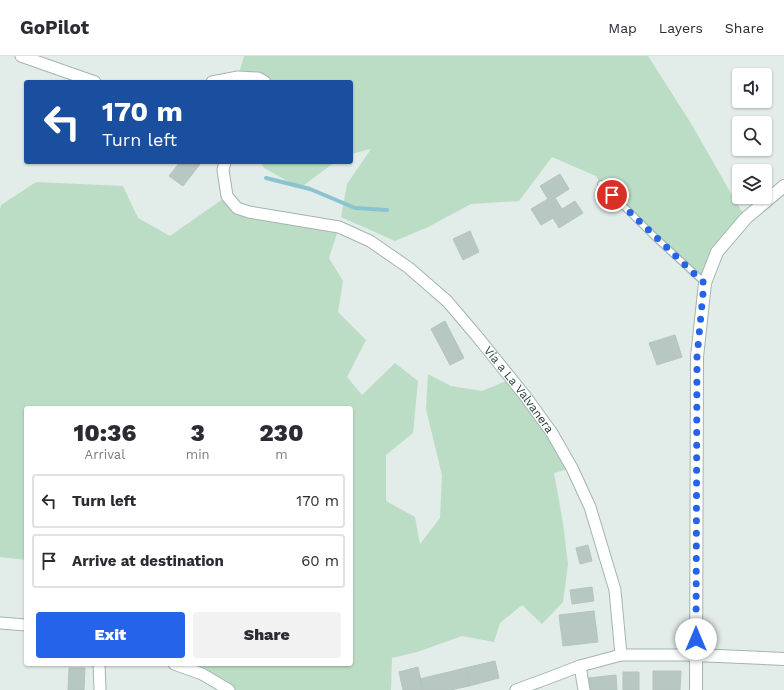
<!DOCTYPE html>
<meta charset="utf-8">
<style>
:root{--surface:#fff;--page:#f2f2f3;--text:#2b2b33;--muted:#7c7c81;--line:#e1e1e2;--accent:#2563eb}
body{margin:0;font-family:"Work Sans",sans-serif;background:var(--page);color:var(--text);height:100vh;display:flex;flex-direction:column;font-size:15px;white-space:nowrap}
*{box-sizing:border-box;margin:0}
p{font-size:13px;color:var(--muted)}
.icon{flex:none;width:22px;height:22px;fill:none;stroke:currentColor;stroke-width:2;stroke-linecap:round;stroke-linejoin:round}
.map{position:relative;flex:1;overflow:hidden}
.sheet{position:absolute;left:24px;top:350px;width:329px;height:260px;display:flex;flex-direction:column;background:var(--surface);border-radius:4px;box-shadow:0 1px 3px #0004}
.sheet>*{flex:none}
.top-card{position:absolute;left:24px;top:24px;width:329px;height:84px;border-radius:4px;box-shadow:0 1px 3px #0004;background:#1a4fa0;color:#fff;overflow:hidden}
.fabs{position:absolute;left:732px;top:12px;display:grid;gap:8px}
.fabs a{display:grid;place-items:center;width:40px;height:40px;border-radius:4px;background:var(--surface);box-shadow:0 1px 3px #0004;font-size:20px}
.pin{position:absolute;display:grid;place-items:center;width:34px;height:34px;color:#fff;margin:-17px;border:2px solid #fff;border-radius:50%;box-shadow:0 1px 4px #0007}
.me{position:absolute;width:44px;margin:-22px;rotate:0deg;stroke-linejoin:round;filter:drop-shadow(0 0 3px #0008)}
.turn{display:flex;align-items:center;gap:14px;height:84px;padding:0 12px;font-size:18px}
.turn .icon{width:52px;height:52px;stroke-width:2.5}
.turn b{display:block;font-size:28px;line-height:34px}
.eta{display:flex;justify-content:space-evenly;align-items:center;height:68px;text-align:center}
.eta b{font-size:24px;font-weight:800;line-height:28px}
.button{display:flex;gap:8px;margin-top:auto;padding:8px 12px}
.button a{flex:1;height:46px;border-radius:4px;background:var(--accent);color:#fff;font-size:16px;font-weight:800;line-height:46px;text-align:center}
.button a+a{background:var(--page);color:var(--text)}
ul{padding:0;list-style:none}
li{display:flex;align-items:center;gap:12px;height:54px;margin:0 8px 6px;padding:0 4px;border:2px solid var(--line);border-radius:4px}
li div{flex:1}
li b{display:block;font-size:15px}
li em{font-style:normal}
header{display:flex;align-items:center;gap:24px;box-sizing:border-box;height:56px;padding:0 20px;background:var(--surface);border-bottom:1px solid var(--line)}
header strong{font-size:19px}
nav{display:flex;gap:22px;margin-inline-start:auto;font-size:14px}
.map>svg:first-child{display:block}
</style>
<header>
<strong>GoPilot</strong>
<nav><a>Map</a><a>Layers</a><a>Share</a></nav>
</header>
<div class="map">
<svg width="784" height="634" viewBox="0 0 784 634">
<rect width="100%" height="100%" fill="#e2ece8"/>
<path fill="#bbddc5" d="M244,0H648L692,69L725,127L746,162L705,227L601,128L596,120L552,101L519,145L471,148L428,171L395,185L341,161L347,128L371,93L351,98V26H265L238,21Z
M260,106H335L300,132L264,112Z
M36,126L123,130L138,162L170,180L227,140L237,152L339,171L329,202L343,225L338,256L366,284L347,321L362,339L395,307L418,325L413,377L386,399V445L415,461L420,488L440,462L442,419L426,353L428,318L451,330L482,335L511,323L572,412L554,417L563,467L568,508L563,546L542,568L522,549L500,567L494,586L462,580L417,596L392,602L391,634H229L174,608H351V352H26V504L0,501V154L1,149Z"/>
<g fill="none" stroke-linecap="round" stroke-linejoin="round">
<path stroke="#8bc4d0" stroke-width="4" d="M266,122L310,133L355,152L387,154"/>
</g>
<path fill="#b7c7c1" stroke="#b4c5bf" d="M180,106H197L200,108L183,130L169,120Z
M560,118L569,133L555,142L562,153L575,145L583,157L559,172L553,162L541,169L531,153L548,143L540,130Z
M470,175L479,196L463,204L453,183Z
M445,265L464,302L450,309L431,273Z
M675,279L682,301L657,309L649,287Z
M588,489L592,505L580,508L576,492Z
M592,531L594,545L572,548L570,534Z
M594,555L598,586L563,590L559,559Z
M495,605L499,622L469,630L465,612Z
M418,611L423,634H403L399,616Z
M69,612H85L84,634H68Z
M465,612L469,630L450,634H423L420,623Z
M653,615H681L680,634H653Z
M623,616H639V634H623Z
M616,619L617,634H589L588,622Z"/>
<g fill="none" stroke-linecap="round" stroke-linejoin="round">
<g stroke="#a5b4af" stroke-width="8">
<path id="service" d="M601,128L655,181L705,227"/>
</g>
<g stroke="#a5b4af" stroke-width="13">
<g id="minor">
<path d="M21,0L95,26"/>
<path d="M212,26L238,21L258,22L265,26"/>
<path id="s1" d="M225,106L223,114L227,140L237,152L249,156L339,171L370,185L409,212L447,245L476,279L526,341L552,377L572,412L590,451L615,534L621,599"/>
<path d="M0,567L26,569"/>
<path d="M99,608L100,634"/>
<path d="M174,608L202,618L229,634"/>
<path d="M580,610L584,634"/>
<path d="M516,634L546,623L580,610L621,599H696"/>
</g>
</g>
<g stroke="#a5b4af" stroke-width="14">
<path id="tertiary" d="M696,599L784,603
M696,634L697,301L705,227L717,196L746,162L784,130"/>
</g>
<use href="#service" stroke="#fff" stroke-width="5.5"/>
<use href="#minor" stroke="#fff" stroke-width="11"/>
<use href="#tertiary" stroke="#fff" stroke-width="12"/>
</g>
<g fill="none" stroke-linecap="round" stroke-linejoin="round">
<path stroke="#2563eb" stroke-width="7" stroke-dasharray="0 12.6" d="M612,139L704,227L697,301L696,583"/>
</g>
<g text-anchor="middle" stroke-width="3" stroke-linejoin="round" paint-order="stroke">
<g font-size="12" fill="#223d36" stroke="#f2f8f5">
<text dy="4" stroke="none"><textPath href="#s1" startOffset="400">Vía a La Valvanera</textPath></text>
</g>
</g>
</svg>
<div class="fabs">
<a><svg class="icon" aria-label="sound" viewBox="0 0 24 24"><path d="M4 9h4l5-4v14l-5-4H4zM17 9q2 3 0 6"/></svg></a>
<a><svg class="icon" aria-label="search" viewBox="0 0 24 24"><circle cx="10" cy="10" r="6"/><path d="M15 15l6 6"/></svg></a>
<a><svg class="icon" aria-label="layers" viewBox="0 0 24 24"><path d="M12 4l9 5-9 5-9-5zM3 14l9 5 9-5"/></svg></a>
</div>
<div class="pin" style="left:612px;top:139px;background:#d93025"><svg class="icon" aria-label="arrive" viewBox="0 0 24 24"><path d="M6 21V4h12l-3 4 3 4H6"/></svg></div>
<svg class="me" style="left:696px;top:583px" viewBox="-20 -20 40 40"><circle r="19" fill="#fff"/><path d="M0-13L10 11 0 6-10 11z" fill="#2563eb"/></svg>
<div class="top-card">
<div class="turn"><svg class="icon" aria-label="left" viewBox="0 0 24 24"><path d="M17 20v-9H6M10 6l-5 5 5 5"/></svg><div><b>170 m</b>Turn left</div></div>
</div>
<section class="sheet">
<div class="eta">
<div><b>10:36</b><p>Arrival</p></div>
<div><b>3</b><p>min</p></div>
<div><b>230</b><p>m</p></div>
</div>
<ul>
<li><svg class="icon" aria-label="left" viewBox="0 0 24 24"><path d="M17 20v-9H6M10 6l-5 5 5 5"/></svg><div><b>Turn left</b></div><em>170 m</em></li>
<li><svg class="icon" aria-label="arrive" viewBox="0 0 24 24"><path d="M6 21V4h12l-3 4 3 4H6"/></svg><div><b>Arrive at destination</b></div><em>60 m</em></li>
</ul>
<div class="button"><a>Exit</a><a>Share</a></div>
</section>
</div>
